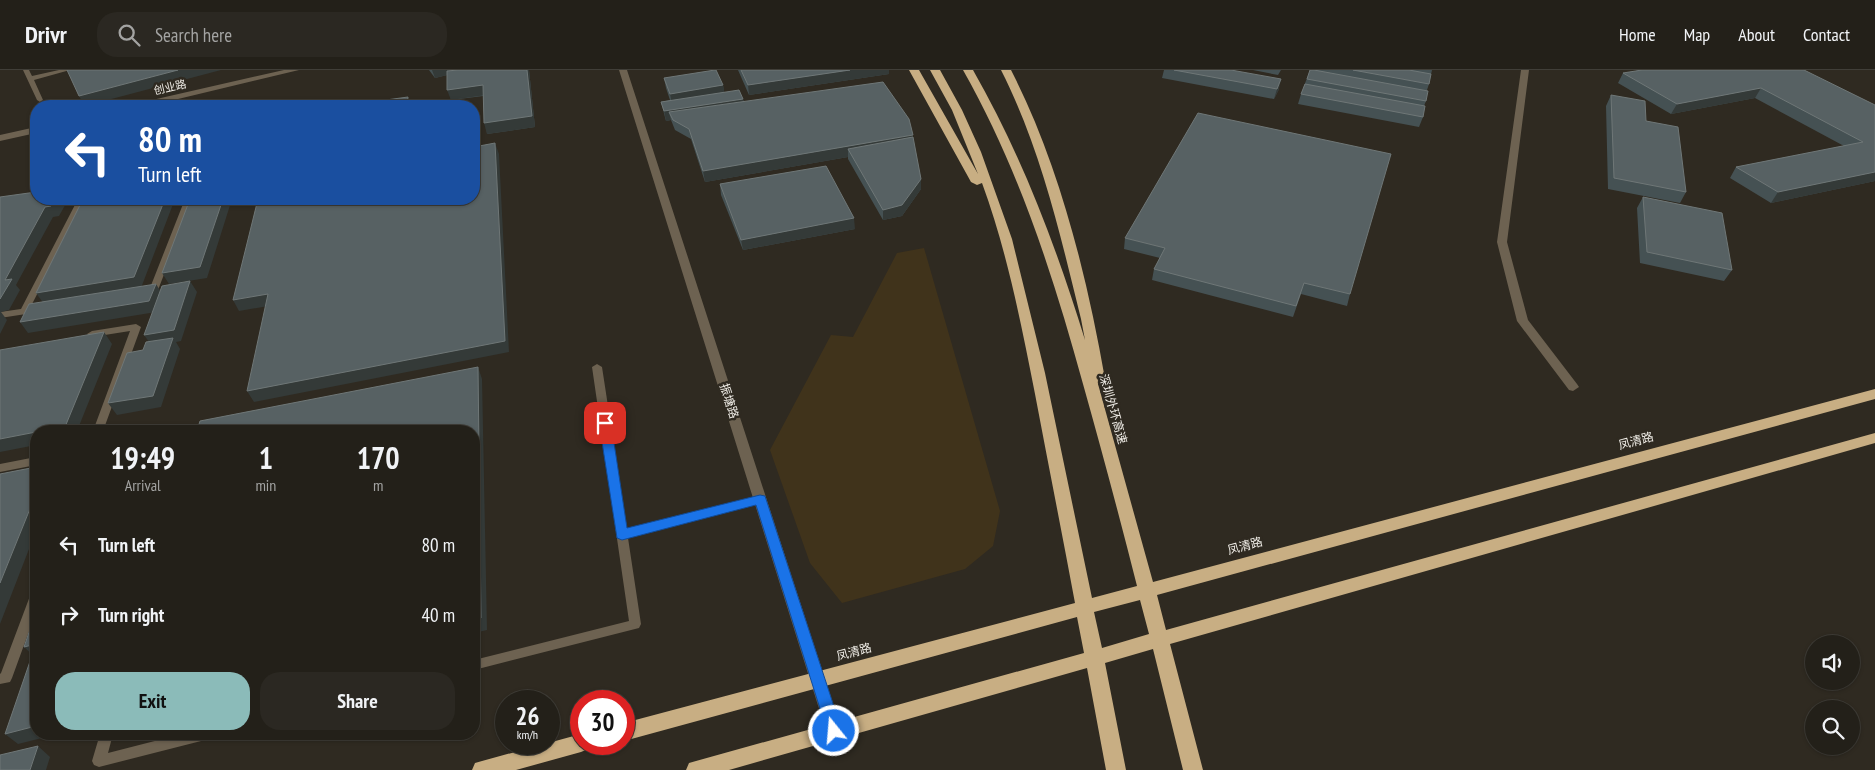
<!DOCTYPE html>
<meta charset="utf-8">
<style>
:root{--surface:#232019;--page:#2b2822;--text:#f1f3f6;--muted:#a3a3a2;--line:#403e38;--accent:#8bbbb9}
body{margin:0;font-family:"PT Sans Narrow","Noto Sans SC",sans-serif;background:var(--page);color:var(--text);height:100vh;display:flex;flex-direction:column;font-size:19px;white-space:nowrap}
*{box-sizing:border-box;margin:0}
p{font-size:16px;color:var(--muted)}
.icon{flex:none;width:28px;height:28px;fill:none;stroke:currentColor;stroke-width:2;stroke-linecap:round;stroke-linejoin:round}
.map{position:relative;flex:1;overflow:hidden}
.details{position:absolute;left:30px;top:355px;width:450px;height:315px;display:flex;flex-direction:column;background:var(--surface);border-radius:20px;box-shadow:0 1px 4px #0004,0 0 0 1px var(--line)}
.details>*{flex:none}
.top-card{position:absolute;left:30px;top:30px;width:450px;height:105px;border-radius:20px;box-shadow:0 1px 4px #0004,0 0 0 1px var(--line);background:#1a4fa0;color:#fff;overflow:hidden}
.fabs{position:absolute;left:1805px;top:565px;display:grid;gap:10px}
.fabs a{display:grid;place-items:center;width:55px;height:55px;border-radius:50%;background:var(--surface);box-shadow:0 1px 4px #0004,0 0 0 1px var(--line);font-size:25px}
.speed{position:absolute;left:495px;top:620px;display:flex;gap:10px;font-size:25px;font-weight:700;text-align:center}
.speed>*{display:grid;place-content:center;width:65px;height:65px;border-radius:50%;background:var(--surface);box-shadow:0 1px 4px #0004,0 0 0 1px var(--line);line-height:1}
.speed small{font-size:12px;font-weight:400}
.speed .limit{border:8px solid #d22;background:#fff;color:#111}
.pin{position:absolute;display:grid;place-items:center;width:42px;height:42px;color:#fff;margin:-21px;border-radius:10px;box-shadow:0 2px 8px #0006}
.me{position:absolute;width:55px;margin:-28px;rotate:343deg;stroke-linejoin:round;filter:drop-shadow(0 0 4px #0008)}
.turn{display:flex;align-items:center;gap:18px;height:105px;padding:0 25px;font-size:22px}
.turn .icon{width:65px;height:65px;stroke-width:2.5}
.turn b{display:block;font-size:35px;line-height:42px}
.eta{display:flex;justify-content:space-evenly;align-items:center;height:85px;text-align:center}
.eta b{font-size:30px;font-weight:700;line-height:35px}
.cta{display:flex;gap:10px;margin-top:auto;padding:10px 25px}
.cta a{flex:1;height:58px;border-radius:20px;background:var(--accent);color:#111;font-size:20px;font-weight:700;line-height:58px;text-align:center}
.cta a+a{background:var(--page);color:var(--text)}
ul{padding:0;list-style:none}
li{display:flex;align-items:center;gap:15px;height:70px;padding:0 25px}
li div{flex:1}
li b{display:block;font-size:19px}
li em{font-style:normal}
header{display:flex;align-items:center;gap:30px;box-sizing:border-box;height:70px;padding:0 25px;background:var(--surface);border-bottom:1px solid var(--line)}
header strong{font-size:24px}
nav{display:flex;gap:28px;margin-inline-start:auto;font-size:18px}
.search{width:350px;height:45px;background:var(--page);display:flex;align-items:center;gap:12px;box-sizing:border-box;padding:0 18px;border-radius:20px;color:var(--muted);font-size:19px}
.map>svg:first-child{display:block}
</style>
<header>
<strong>Drivr</strong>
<div class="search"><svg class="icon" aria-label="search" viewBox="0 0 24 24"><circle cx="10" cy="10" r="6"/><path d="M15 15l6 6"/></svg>Search here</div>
<nav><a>Home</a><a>Map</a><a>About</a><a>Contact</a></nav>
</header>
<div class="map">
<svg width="1875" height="700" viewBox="0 0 1875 700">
<rect width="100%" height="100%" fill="#2f2a21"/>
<path fill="#40331b" d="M924,178L1000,441L993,476L965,499L842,533L810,493L770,380L831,265L853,267L897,183Z"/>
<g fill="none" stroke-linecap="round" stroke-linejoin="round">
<path fill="#6d6251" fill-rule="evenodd" d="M23,0H29L32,6L59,0H70L34,10L43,30L40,32L37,30Z
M78,129H86L30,238L39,236L43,239L39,242L0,248V242L21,239Z
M185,129H193L158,220L154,223H144L143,221L144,219L150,218Z
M136,254L141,257L103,361H93L130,261L92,267L87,264L92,261Z
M597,294L602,297L627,460L761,425L765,426L766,429L765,432L761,433L628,468L641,554L639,558L474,600V590L629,551L592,297Z
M36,387V395L0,402V394Z
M36,521V542L12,608L10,612L0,614V604L1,603L30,526L32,523Z
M100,664H113L108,683L182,664H212L210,668L205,670L99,697L94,695L92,691Z"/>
<path fill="#6d6251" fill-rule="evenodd" d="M284,0H299L149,36H135L139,33Z
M619,0H627L842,661L840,666L834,668L828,666L826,661Z
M1521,0H1529L1507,172L1528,250L1577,314L1579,317L1573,321L1569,320L1517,251L1497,172Z
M36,57V63L0,71V65Z"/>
<path fill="#c8ae83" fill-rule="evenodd" d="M909,0H919L978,104L952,40L930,0H940L962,40L981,82L1012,169L1045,303L1092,528L1137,516C1120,449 1102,381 1083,314C1053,205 1019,99 963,0H973C1022,86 1056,176 1085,270L1081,249C1060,164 1041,79 1001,0H1011C1059,93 1087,206 1105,309L1103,312L1098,314L1153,512L1875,319V329L1157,525L1166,560L1875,363V373L1170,574L1203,700H1183L1153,579L1105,593L1126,700H1106L1087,598L729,700H686L689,693L696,691L1084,583L1077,547L624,671V653L1075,533C1062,463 1048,393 1035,324C1021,253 1007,181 982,113L977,115L971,112ZM1140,530L1149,564L1102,578L1094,542Z
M581,664V674H591L588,679L581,682L516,700H472L475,693L482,691Z"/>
</g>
<path fill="#455153" d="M429,0H529L535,57L487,64L483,26L451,30L447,5L435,8Z
M738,0H889V4L749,25Z
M1164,0H1231L1279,19L1274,29L1162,8Z
M1253,0H1281L1278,5Z
M1310,0H1432L1429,14L1427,20L1426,31L1424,36L1423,47L1419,57L1298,34L1301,24Z
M1642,0L1875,35V111L1771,133L1730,108L1736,97L1844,76L1755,28L1671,44L1618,13L1623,3Z
M664,8L723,15L724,22L743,29L744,32L913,71L921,109V119L902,146L883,150L848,89V87L705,112L691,69L675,60L671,50L666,51L661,32L670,30L666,18Z
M1611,25L1686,122L1680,133L1608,119L1606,36Z
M720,114L855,159L743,180L721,125Z
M1643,127L1732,200L1724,211L1640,193L1637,138Z
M1125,168L1350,224L1347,236L1301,224L1293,247L1152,210L1154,199L1160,188L1124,179Z"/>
<path fill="#343a38" d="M178,0H221L85,36L79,26Z
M432,0H468L435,8Z
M527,0H529L535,57L487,64L484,53Z
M850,0H889V4L749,25L748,15Z
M1281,9L1279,19L1274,29L1277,19Z
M483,15L486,25L451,30L447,20Z
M723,15L725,26L672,34L670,24Z
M1761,18L1755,28L1671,44L1677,34Z
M408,27L411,36H407Z
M743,29L745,39L669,42L671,50L666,51L664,41Z
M913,65V76L848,79V87L705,112L703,101Z
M495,73L499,84L509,282L254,332L247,321Z
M1875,102V111L1771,133L1778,122Z
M921,109V119L902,146L883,150V140Z
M55,129H67L68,130L59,146L53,147L16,215L20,220L9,240L1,242L7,250L0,264V229L5,210L45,137Z
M165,129H175L141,218L44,234L36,223Z
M223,129H232L207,208L169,214L162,203Z
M854,148L855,159L743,180L741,170Z
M190,211L197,222L181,271L176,272L180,279L161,337L117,345L108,333L152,276L144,265Z
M156,214L163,225L156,242L28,263L20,252Z
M268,224L274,235L239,241L233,230Z
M104,262L112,274L77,361H40Z
M478,297L482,309L487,560L474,563Z
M36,362V375L0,382V369Z
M36,424V461L0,554V513Z
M36,574V588L24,577Z
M36,656V664H58L18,674L5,664Z
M38,676L50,687L46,700H30Z"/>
<path fill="#576163" stroke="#6f7777" d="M67,0H178L79,26Z
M458,0H527L532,46L484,53L483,15L447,20V1Z
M715,0H716L723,15L670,24L664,8Z
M741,0H850L748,15Z
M1174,0H1231L1281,9L1277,19Z
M1310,0H1314L1428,21L1426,31L1307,9Z
M1353,0H1409L1431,4L1429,14Z
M1642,0H1804L1875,35V102L1778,122L1736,97L1863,72L1761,18L1677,34L1623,3Z
M883,12L909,49L913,65L703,101L689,59L673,50L669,42Z
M1305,14L1425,36L1423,47L1301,24Z
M739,20L743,29L664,41L661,32Z
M1611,25L1645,31L1646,51L1678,57L1686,122L1614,108Z
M408,27L407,36H342Z
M1198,43L1391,84L1350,224L1304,213L1296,236L1154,199L1165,178L1125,168Z
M913,67L921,109L902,135L883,140L848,79Z
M495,73L505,271L247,321L268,224L233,230L258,129H474V77Z
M826,96L854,148L741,170L720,114Z
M36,122V129H55L51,136L45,137L5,210L12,209L0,229V127Z
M1643,127L1722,143L1732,200L1647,182Z
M83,129H165L134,207L36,223Z
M190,129H223L200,197L162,203Z
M190,211L174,260L144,265L162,216Z
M156,214L149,231L20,252L29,234Z
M104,262L65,357L36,361V362L0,369V280Z
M173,268L153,326L108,333L127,283L143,280L146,272Z
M478,297L481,548L474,550V361H197L200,351Z
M36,397V424L0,513V404Z
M36,542V574L24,577Z
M36,574V656L5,664Z
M38,676L30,700H0V685Z"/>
<path fill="#1a73e8" stroke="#114b97" d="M605,349L611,353L627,458L760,425L765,426L842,661L840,666L834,668L829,666L827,661L756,435L622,470L617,468L599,353Z"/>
<g text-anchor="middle" stroke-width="5" stroke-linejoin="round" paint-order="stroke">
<g font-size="11" fill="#efece6" stroke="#2f2a21">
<text transform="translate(170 17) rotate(-13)" y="4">创业路</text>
</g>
<g font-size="12" fill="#efece6" stroke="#2f2a21">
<text transform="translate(729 331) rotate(72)" y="4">振塘路</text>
<text transform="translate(1113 339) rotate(74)" y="4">深圳外环高速</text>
<text transform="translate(1636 371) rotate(-15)" y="4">凤清路</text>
<text transform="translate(1245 476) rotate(-15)" y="4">凤清路</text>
<text transform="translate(854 582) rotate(-15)" y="4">凤清路</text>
</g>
</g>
</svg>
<div class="fabs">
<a><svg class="icon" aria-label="sound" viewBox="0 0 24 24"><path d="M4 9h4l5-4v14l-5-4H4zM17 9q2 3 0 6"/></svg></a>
<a><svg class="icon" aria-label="search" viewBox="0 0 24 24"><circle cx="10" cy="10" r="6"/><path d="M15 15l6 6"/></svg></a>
</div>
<div class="speed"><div>26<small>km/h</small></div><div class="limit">30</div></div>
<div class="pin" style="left:605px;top:353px;background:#d93025"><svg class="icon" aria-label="arrive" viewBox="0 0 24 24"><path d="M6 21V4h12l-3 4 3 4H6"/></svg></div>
<svg class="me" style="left:834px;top:661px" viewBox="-20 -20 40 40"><circle r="17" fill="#1a73e8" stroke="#fff" stroke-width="3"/><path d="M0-11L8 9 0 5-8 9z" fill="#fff"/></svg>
<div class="top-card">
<div class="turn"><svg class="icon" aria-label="left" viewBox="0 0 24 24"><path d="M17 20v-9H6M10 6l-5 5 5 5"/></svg><div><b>80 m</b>Turn left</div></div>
</div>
<section class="details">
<div class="eta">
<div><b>19:49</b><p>Arrival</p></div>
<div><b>1</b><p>min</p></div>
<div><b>170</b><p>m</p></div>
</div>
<ul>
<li><svg class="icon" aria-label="left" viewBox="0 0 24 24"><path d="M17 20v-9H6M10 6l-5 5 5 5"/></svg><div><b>Turn left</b></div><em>80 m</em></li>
<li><svg class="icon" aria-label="right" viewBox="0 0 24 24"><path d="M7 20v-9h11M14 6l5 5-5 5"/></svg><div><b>Turn right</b></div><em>40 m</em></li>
</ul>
<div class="cta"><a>Exit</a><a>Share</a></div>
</section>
</div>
